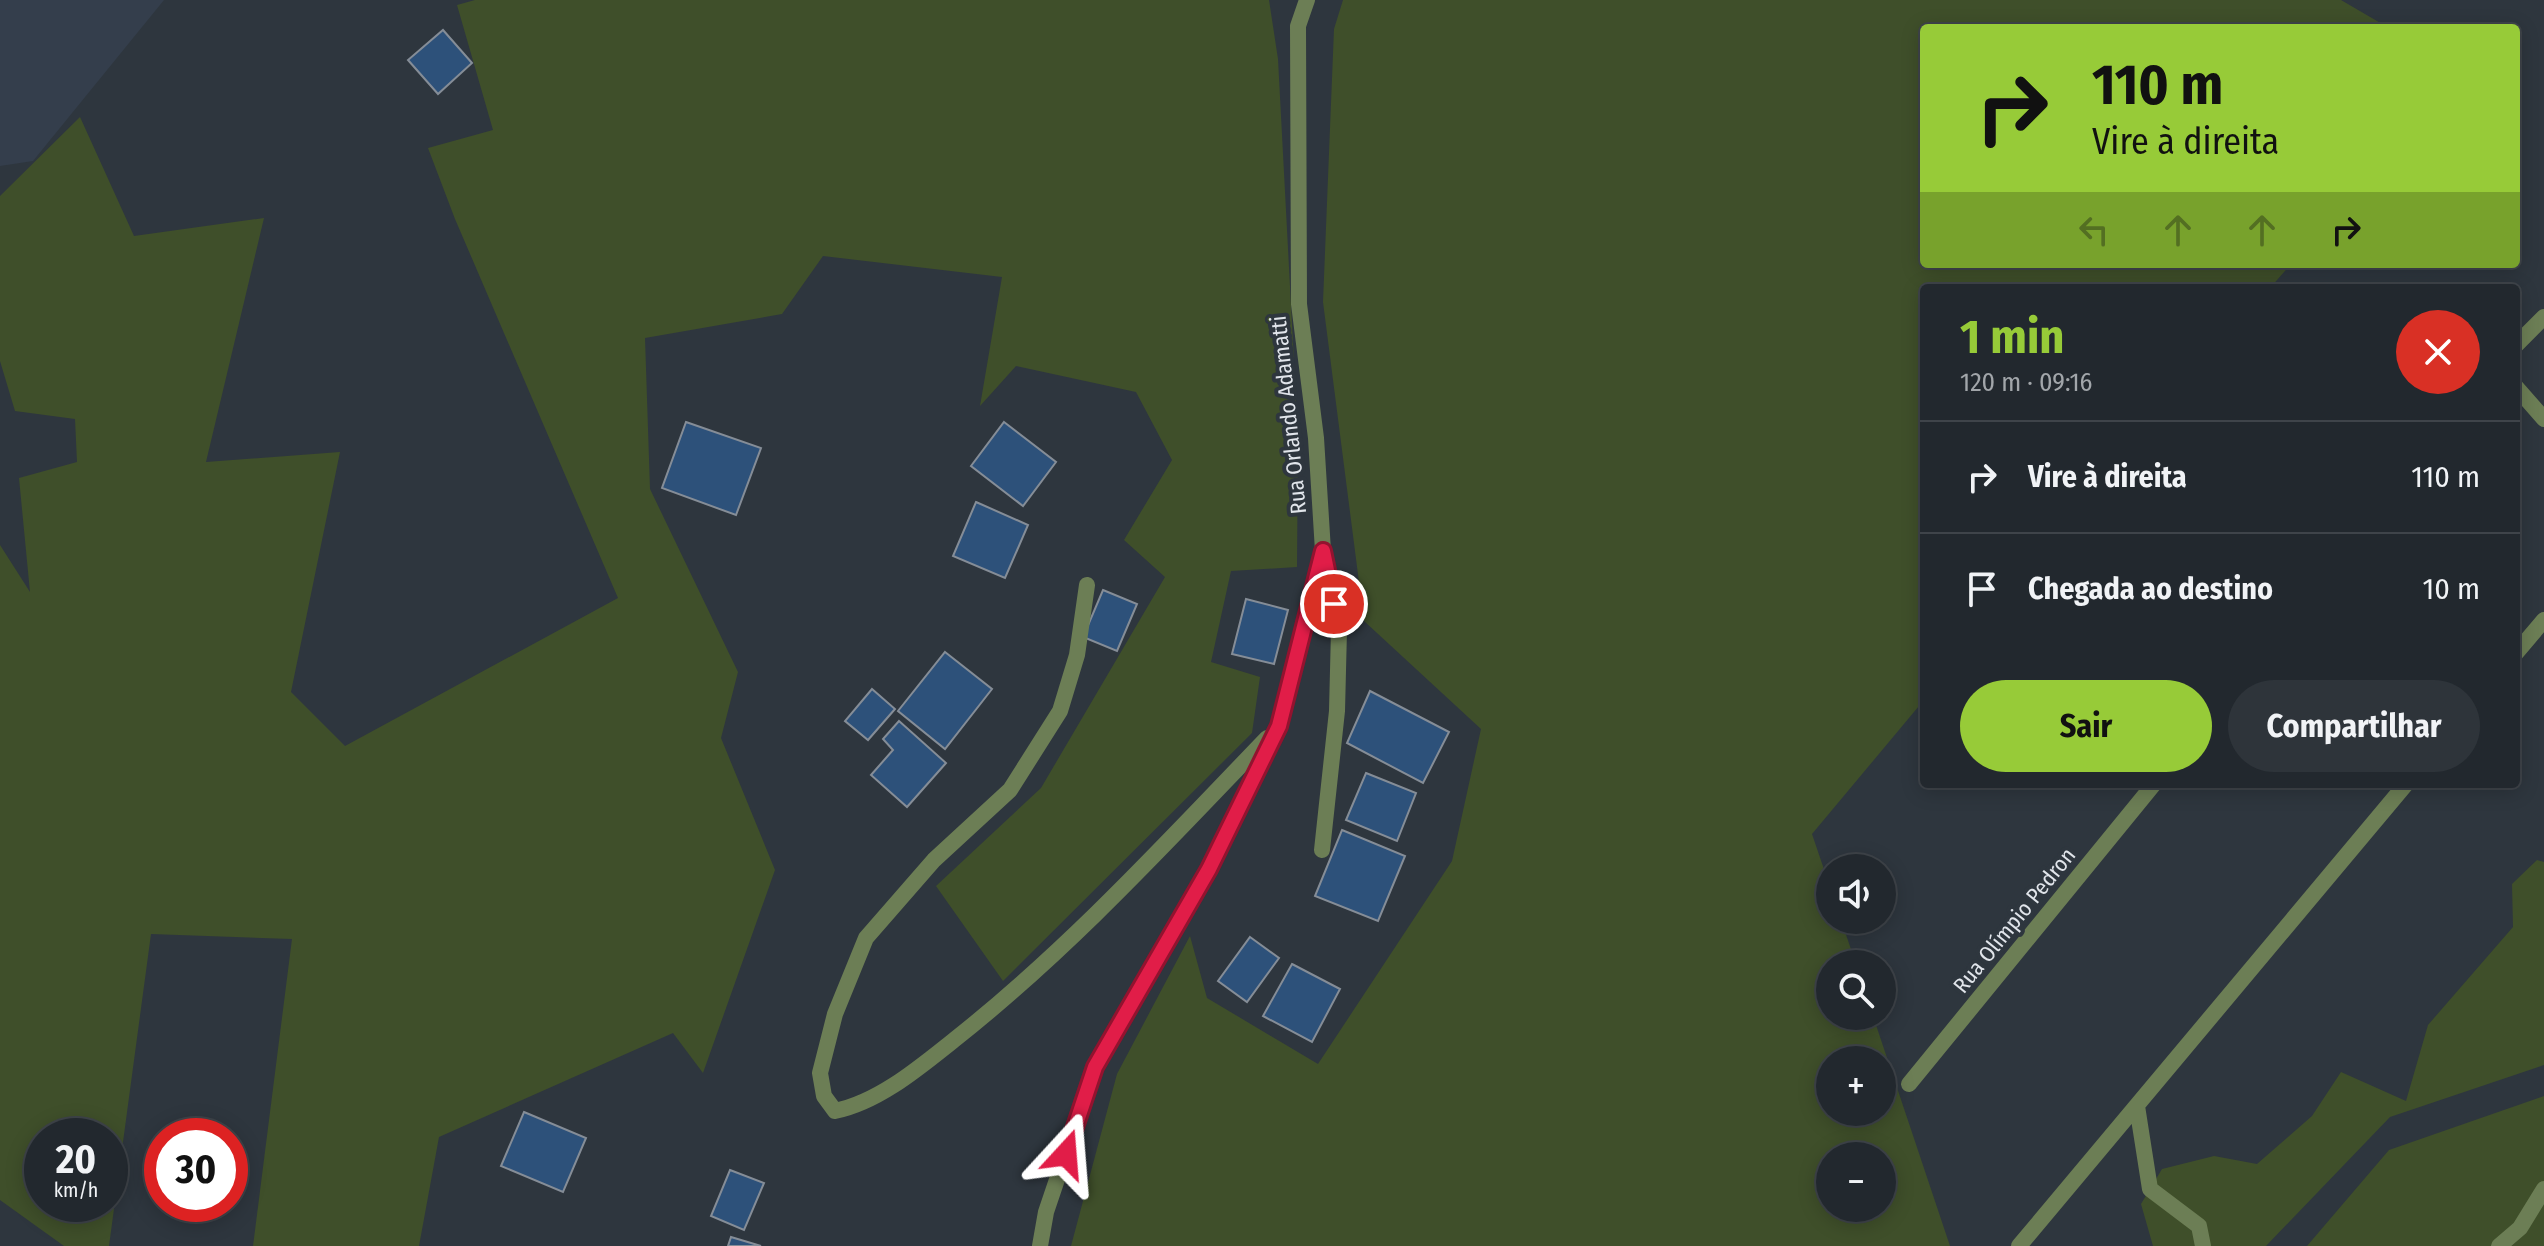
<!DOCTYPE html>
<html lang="pt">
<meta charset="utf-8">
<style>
:root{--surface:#22282e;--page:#2e343a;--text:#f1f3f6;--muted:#a2a6aa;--line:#3f444a;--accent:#97cb38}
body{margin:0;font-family:"Fira Sans Condensed",sans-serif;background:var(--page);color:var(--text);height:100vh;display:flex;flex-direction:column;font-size:30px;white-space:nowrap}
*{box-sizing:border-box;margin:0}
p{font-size:26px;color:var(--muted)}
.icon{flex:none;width:44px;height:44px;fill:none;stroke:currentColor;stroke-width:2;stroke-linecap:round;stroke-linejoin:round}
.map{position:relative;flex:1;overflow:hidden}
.side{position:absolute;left:1920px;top:284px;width:600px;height:504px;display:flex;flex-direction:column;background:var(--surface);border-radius:8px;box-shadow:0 4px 20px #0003,0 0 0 2px var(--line)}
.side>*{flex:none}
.guide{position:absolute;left:1920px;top:24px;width:600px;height:244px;border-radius:8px;box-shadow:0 4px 20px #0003,0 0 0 2px var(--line);background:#97cb38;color:#111;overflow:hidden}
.fabs{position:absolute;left:1816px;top:854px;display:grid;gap:16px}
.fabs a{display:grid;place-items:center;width:80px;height:80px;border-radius:50%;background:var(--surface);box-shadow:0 4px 20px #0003,0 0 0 2px var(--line);font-size:40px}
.speed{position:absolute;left:24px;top:1118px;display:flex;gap:16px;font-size:40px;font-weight:700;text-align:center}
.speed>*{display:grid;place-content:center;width:104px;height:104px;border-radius:50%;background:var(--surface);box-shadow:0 4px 20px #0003,0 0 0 2px var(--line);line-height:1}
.speed small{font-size:20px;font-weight:400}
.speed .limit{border:12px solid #d22;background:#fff;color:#111}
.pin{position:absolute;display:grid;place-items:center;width:68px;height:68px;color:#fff;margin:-34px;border:4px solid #fff;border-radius:50%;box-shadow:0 2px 8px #0007}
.me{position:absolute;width:88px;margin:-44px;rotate:19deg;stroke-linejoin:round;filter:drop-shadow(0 0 6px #0008)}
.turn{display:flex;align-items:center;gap:28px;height:168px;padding:0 40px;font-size:36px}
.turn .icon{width:104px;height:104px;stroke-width:2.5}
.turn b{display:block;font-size:56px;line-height:68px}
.lanes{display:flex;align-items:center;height:76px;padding:0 40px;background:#0003;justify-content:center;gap:40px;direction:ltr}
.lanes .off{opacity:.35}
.round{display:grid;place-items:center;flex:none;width:84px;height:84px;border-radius:42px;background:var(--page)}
.overview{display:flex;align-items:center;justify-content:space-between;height:136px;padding:0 40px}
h1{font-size:48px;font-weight:700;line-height:60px;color:var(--accent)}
.cta{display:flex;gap:16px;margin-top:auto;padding:16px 40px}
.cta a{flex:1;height:92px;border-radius:48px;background:var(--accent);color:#111;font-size:32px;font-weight:700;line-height:92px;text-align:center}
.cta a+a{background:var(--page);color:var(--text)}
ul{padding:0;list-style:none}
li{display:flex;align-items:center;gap:24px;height:112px;padding:0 40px;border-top:2px solid var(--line)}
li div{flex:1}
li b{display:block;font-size:30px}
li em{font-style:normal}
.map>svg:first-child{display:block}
</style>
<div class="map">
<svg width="2544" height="1246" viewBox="0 0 2544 1246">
<rect width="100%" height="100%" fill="#2e363e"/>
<path fill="#343e4c" d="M0,0H164L33,161L0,166Z"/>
<path fill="#3f4f2a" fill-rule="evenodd" d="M475,0H1269L1278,59L1298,438L1297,567L1231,571L1211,662L1260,677L1252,733L1003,981L936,886L1041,788L1165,577L1124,540L1172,460L1136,392L1016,366L980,406L1002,277L823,256L782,314L645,338L650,489L738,672L721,738L775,870L703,1073L673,1033L439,1137L419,1246H253L292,939L151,934L109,1246H64L0,1200V545L30,592L19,478L77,462L75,419L15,411L0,361V196L80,117L134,236L264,218L206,462L340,452L291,692L345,746L618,598L455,219L428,148L493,130L457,5ZM42,1136H110V1204H42Z
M1343,0H2341L2389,28H1924V264H2291L2270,288H1924V700L1812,834L1830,887V920H1841L1856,964H1830V1016H1873L1950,1246H1071L1117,1074L1190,936L1207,998L1318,1064L1452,861L1481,729L1364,621L1323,302L1334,29ZM1830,1060H1882V1112H1830ZM1830,1156H1882V1208H1830Z
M2537,860L2544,862V1065L2390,1117L2266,1246H2153L2141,1204L2162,1169L2214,1156L2257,1164L2312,1116L2341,1072L2406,1101L2428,1025L2513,927L2512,884Z
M2544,1096V1246H2307L2389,1150Z"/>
<path fill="#2d517a" stroke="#858d97" stroke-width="2" d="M443,30L472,63L438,94L408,60Z
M686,422L761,448L736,515L662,488Z
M1004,422L1056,462L1023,506L971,466Z
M976,502L1028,525L1005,578L953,556Z
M1103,590L1137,604L1117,651L1083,637Z
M1246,599L1288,610L1274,664L1232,654Z
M945,652L992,689L945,749L898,711Z
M872,689L895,709L868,740L845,721Z
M1370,691L1449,732L1423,783L1347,743Z
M899,721L946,763L907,807L871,775L893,750L883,739Z
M1366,773L1416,793L1397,841L1346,820Z
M1342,830L1405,856L1378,921L1315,896Z
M1250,937L1279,958L1247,1002L1218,981Z
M1292,964L1340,989L1312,1042L1263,1016Z
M524,1112L586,1138L563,1192L501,1166Z
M730,1170L764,1183L744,1230L711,1216Z
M731,1237L761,1246H728Z"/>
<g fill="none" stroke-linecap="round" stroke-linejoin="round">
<path stroke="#6c7e55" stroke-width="16" d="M2516,345L2544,317
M2516,387L2544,419
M1087,585L1077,655L1060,711L1010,790L934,860L866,938L835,1014L820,1073L824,1096L835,1111C879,1102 920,1067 954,1040C1068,950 1167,842 1267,738
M2516,653L2544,620
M1322,850L1337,711L1339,630L1324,557
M1909,1084L2154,784
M2137,1106L2150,1189L2199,1226L2203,1246
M1040,1246L1046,1212L1095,1067L1209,869L1279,726L1323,551L1316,438L1299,304L1298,26L1307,0
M2019,1246L2406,784
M2499,1246L2520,1228L2544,1189"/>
</g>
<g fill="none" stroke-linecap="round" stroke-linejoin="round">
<g stroke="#92132f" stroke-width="20">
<path id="route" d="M1066,1154L1095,1067L1209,869L1279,726L1323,551L1334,604"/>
</g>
<use href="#route" stroke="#e11d48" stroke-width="14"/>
</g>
<g text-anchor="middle" stroke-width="8" stroke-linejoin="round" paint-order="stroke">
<g font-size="22" fill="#e1e5eb" stroke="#2e363e">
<text transform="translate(1288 415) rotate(-96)" y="8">Rua Orlando Adamatti</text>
<text transform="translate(2014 920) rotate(-51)" y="8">Rua Olímpio Pedron</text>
</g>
</g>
</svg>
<div class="fabs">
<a><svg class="icon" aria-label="sound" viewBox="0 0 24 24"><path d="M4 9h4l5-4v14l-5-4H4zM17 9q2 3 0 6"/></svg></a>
<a><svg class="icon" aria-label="search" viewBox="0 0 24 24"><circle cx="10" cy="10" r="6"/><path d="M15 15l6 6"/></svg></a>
<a>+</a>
<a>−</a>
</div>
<div class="speed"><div>20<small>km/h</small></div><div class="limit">30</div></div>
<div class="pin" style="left:1334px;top:604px;background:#d93025"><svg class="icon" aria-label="arrive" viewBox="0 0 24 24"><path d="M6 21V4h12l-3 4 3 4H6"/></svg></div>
<svg class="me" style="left:1066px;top:1154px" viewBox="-20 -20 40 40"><path d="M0-17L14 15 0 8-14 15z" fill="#e11d48" stroke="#fff" stroke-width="4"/></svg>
<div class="guide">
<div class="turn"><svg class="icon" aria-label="right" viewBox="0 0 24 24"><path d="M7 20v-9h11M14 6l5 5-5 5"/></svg><div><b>110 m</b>Vire à direita</div></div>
<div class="lanes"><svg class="icon off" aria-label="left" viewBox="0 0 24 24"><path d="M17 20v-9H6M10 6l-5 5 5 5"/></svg><svg class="icon off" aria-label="ahead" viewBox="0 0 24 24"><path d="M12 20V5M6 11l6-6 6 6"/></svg><svg class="icon off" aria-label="ahead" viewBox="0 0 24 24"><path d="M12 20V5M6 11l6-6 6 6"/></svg><svg class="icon" aria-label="right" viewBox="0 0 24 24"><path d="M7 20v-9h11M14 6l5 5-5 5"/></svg></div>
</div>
<section class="side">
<div class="overview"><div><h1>1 min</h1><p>120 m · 09:16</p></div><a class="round" style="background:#d93025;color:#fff"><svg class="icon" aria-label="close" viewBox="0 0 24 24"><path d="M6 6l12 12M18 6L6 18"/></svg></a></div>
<ul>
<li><svg class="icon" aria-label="right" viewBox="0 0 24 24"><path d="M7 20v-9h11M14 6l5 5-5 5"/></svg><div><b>Vire à direita</b></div><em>110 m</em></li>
<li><svg class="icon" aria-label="arrive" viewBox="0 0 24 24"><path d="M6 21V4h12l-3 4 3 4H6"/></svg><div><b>Chegada ao destino</b></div><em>10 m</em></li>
</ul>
<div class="cta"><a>Sair</a><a>Compartilhar</a></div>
</section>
</div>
